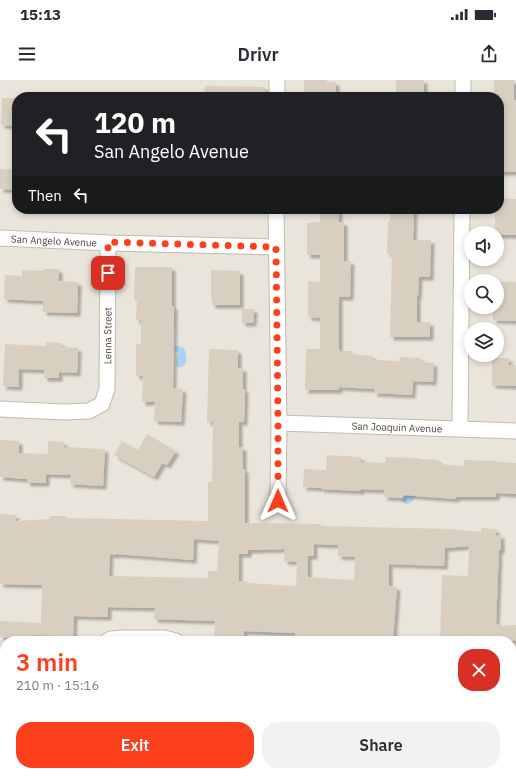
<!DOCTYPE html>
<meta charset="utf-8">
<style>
:root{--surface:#fff;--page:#f2f2f3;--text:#2b2b33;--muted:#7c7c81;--accent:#fc3f1d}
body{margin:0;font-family:"IBM Plex Sans",sans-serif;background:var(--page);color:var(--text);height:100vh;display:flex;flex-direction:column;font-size:15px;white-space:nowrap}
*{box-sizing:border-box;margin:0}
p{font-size:13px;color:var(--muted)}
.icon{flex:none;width:22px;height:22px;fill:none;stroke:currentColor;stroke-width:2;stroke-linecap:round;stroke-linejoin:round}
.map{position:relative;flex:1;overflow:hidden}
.details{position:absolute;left:0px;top:556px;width:516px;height:140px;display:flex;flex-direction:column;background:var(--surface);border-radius:16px 16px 0 0;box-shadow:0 2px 6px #0003}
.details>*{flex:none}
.guide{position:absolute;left:12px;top:12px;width:492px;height:122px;border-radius:16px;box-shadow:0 2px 6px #0003;background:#202124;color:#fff;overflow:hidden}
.controls{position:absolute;left:464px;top:146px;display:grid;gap:8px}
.controls a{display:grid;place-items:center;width:40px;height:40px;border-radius:50%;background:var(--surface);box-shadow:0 2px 6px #0003;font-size:20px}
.pin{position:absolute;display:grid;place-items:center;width:34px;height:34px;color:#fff;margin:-17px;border-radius:8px;box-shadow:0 2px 6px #0006}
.me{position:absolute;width:44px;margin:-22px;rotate:0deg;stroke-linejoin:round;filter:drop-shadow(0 0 3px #0008)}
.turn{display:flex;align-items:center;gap:14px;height:84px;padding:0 16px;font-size:18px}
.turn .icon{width:52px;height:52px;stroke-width:2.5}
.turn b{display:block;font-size:28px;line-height:34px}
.then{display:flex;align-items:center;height:38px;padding:0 16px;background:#0003;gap:8px;font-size:15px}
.round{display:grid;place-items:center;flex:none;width:42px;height:42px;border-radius:16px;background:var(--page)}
.summary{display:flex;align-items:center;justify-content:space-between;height:68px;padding:0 16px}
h1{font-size:24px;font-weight:600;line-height:30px;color:var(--accent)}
.button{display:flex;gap:8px;margin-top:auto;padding:8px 16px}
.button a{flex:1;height:46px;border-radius:16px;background:var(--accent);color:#fff;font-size:16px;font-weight:600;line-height:46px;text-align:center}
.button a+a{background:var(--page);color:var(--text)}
.status{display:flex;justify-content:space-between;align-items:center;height:28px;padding:0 20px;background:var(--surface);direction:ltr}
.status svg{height:11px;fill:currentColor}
header{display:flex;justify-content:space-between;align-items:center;height:52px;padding:0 16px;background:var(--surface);font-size:18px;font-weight:600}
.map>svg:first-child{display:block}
</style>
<div class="status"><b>15:13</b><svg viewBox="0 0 49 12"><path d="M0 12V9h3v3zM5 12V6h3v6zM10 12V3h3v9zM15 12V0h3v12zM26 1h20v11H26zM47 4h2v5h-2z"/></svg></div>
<header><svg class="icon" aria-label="menu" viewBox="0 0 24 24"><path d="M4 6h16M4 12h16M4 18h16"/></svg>Drivr<svg class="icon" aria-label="share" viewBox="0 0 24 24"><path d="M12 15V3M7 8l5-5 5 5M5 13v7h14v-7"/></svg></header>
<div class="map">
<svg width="516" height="696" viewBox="0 0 516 696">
<defs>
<filter id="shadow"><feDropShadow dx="3.5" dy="3.5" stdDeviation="1" flood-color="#0004"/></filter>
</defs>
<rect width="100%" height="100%" fill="#f6f3ec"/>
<path fill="#eae5da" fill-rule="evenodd" d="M0,0H516V696H0ZM17,17H499V129H17ZM471,153H497V179H471ZM471,201H497V227H471ZM471,249H497V275H471ZM5,561H511V691H5Z"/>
<path fill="#a9d4f2" d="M177,266L183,267C188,274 189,289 177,287C175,282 177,278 179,273L175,271V267Z
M406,411L416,413C415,419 412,423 406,424L402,422C403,418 406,416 406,411Z"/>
<path fill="#d8cfc1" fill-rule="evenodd" filter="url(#shadow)" d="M304,0H327V2H336V13L304,14Z
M396,0H424V12H396Z
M494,0H514V20H516V92H499V14H494Z
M205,6L265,7V17H204Z
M2,18H17V46L1,45Z
M0,89L17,90V110L0,109Z
M499,118L516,119V155H497V153H495V129H499Z
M320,129H339V142H344V181H351L350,217H339V269H340V271H352L351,274L373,276V280L399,281L400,277L421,278L420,282L434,283L433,302L413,301L412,315L374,313V309L339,307V310H305L306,269H320V238L308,237V201L320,202V175H307V143L320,142Z
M390,129H414L413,160H431L430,197H419L418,216H417V242H430V257H390L392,174H387L388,142H390Z
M135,187H172V226H174L173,308L183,309L181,342L154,341L155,322H142L143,296H136V264H141V240H136L137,220H134Z
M44,189H59V201L78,202L77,233L43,232V221L4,219L5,195L22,196V190L44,191Z
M211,190L240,191V225H212V218H211Z
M497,202H516V241L493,240V227H497Z
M242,229H254L253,243H242Z
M46,262L62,263V267L78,268L77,293L59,292V298H44V290L19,289V307L3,306L5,264L46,266Z
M209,269L238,270V288H243V309H245L244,342H239V367H243V389H245V443L321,444V446L452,449L481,452V448L496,449V455H501V470H499L496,544H499V546L516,545V561H440L442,495L468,496L469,466L445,468L444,486L389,484V506L397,507L393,561H295V553L244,551V561H214L215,541L154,539L155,528L108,527V537L74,536L73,557L32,555V558L0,557V541L41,543L42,505L0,504V434L16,435V441L49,439L50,436H66V438L208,441V402H212L213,342H207ZM194,459L219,461L217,491H208V498L109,496L110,474L116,475V474L193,480ZM314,464L338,465V476L355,477L354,500L308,497V476H314ZM285,469L284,481L297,482L296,506L247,503V501H239V474H248V470Z
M492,278H509L508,285H516V306L492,305Z
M147,354L176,371L167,385L162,383L154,397L114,375L122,361L138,370Z
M0,360L19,361V373L48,374V361L64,362V367L105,369L103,406L70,404L71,395L46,394V403H27V399L0,397Z
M327,375L361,377V382L385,383L386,377L418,378V379L439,380V384L464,386V380L497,381V382L516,383V414L496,413V417H456V419L403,415V418L384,417V410L361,409V411L321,409V408L303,407L304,389L326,390Z"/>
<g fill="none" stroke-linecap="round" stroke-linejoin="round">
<g stroke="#c2bbae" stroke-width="17">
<g id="street">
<path d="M277,17V0"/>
<path d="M463,17V0"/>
<path d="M276,129L279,343L278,421"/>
<path id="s1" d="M0,158L108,163L276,167"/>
<path id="s2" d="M0,329L64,332L89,331L102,324L107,309L108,163"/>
<path id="s3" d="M279,343L516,351"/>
<path d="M460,349L462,129"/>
<path d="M107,561L111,559L124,558H164L176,561"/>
<path d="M511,581H516"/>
<path d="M87,691L90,696"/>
<path d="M427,696L428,691"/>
</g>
</g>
<use href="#street" stroke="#fff" stroke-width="15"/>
</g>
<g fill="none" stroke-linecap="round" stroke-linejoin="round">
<path stroke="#fc3f1d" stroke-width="7" stroke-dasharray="0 12.6" d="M108,193V162L276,167L278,343V421"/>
</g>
<g text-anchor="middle" stroke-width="3" stroke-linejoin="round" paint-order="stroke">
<g font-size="10" fill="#4b4439" stroke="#fff">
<text dy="4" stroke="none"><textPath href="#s1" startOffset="54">San Angelo Avenue</textPath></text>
<text dy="4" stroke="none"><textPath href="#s2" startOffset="173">Lenna Street</textPath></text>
<text dy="4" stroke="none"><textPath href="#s3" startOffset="118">San Joaquin Avenue</textPath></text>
</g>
</g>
</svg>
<div class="controls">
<a><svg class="icon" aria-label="sound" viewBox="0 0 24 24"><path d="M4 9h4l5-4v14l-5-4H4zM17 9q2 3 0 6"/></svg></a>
<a><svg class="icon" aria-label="search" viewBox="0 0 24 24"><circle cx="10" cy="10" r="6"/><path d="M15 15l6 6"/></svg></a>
<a><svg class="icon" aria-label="layers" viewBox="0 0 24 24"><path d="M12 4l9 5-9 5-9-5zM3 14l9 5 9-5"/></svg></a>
</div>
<div class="pin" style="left:108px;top:193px;background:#d93025"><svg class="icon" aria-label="arrive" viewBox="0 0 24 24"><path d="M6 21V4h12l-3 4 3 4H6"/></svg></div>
<svg class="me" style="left:278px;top:421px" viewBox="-20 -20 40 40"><path d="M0-17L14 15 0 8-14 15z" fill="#fc3f1d" stroke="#fff" stroke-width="4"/></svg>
<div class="guide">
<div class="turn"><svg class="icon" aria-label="left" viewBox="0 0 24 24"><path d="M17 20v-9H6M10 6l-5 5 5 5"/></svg><div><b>120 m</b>San Angelo Avenue</div></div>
<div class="then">Then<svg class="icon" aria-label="left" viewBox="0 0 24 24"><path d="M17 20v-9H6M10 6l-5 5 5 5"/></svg></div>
</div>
<section class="details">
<div class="summary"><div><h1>3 min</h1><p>210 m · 15:16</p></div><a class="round" style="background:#d93025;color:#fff"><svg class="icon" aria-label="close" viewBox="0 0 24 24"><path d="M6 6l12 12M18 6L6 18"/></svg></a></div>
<div class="button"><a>Exit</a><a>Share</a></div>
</section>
</div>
